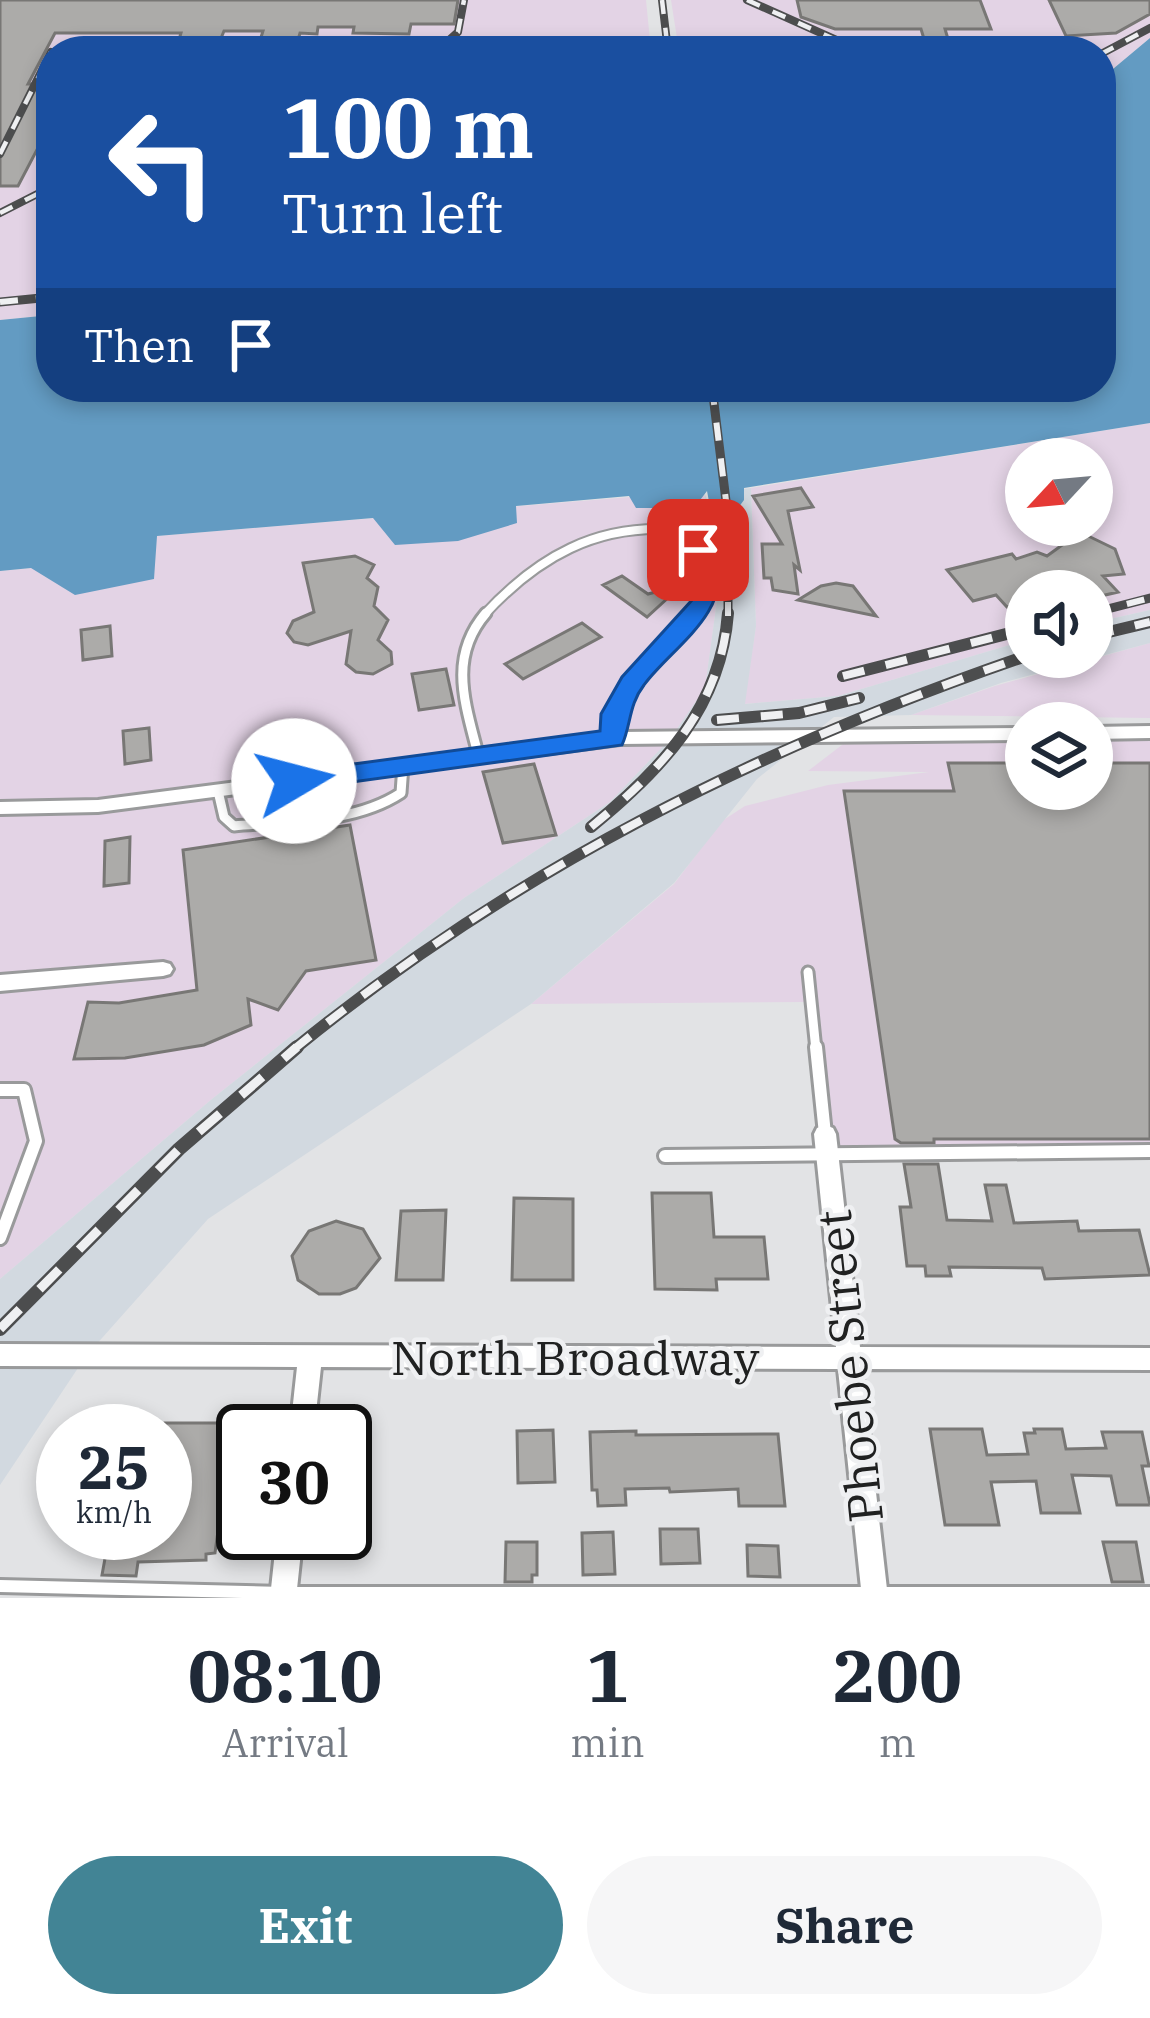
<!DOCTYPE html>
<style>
:root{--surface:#fff;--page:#f6f6f7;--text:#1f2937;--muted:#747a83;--accent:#428495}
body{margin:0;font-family:"IBM Plex Serif",serif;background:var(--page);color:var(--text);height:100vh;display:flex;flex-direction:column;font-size:45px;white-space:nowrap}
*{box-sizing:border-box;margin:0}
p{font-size:39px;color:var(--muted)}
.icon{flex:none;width:66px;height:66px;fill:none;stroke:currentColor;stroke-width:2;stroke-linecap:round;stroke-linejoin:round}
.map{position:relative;height:1598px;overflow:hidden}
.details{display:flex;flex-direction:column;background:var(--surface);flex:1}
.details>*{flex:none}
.guide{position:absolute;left:36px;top:36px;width:1080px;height:366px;border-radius:48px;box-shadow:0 6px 18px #0003;background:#1a4fa0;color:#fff;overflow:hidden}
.needle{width:78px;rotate:244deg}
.buttons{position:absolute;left:1005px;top:438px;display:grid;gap:24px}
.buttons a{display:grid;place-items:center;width:108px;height:108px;border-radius:50%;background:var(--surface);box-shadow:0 6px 18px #0003;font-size:60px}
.speed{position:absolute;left:36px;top:1404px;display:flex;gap:24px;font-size:60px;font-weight:700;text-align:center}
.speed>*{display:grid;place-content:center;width:156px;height:156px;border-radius:50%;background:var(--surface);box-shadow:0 6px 18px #0003;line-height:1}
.speed small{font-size:30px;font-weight:400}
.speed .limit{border:6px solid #111;border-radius:18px;background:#fff;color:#111}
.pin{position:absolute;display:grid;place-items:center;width:102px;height:102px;color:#fff;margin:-51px;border-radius:24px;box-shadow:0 6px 18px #0006}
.me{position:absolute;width:132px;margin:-66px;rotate:82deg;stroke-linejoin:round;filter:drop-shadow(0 0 9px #0008)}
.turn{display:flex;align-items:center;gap:42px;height:252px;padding:0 48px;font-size:54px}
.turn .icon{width:156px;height:156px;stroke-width:2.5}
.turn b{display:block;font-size:84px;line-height:102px}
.then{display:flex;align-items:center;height:114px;padding:0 48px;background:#0003;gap:24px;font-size:45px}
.eta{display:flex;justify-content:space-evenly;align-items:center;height:204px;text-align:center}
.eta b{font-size:72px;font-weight:800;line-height:84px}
.primary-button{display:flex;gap:24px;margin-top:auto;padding:24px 48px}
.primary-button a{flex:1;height:138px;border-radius:72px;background:var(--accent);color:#fff;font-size:48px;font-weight:800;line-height:138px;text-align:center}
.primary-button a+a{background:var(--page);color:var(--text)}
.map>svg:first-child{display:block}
</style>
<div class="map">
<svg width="1150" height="1598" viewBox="0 0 1150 1598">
<rect width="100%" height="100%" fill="#e2e3e5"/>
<path fill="#e3d3e5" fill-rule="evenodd" d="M0,0H646L651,51H51V315L0,320Z
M671,0H1150V38L1101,79V51H679Z
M1150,423V610L1092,623V591H1026V640L838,696L744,704L756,626L751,488ZM1026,459H1092V525H1026Z
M704,491L718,593L705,689L670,739L610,802L464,898L212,1099L0,1279V571L31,568L157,536Z
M1150,643V718L911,715L995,686Z
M1150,732V1151L827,1154L806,1002L531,1004L674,884L722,821L745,806L828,785L929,772L808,771L855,735L1026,734V789H1092V733Z"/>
<path fill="#d2d9e0" d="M751,488L756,626L745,704L838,696L1026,640V657H1092V623L1150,610V643L1001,683L911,715L834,717L757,779L674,883L531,1004L208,1219L86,1356L0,1485V1279L212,1099L464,898L610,802L670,739L705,688L718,593L704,491L713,517L743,489Z"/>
<path fill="#639bc2" d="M1150,38V423L744,488V500L735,512L712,517L707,491L694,508H636L629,496L516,506L517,523L458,541L395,545L373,518L157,536L154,579L75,595L31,568L0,571V320L51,315V387H1101V79Z"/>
<path fill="#acaba9" stroke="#787775" stroke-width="3" d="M0,0H458L454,24H411L409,34L353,33L354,27H318L317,34L300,33L295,50H257L263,31H224L219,43H178L181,33H55L28,84H51V123L18,186H0Z
M797,0H980L991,29H945L948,39H924L921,29H835L801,17Z
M1049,0H1150V14L1116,33L1066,36Z
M801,488L813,507L788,511L800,570L794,565L798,594L773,590L771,578H764L762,544H782L753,496Z
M1080,532L1115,549L1124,574L1103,576L1118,592L1092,598V591H1026V602L1007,607L996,595L973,601L947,570L1012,554L1016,559L1037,552L1047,556Z
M355,556L374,565L367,578L378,587L374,606L388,620L378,640L391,652L392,664L373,674L356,672L346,664L351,631L308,645L294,642L287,633L293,621L314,612L303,563Z
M622,576L648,594L682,585L647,617L603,585Z
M836,583L853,586L876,616L798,600L821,586Z
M582,623L601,637L523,679L505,664Z
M110,626L112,656L83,660L81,630Z
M446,669L454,705L419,710L412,674Z
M149,728L151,760L125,764L123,731Z
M948,763H1026V789H1092V763H1150V1139H934V1143H901L895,1139L844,791H954Z
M534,764L556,835L503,843L483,772Z
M350,825L376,960L306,971L278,1010L248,999L251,1025L204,1045L125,1058L74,1059L88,1002L119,1003L197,990L183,850Z
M130,837L129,883L104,886L105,841Z
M904,1164H938L947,1220L992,1221L985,1185H1006L1014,1223L1077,1221L1079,1231L1139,1230L1150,1275L1045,1279L1042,1268L949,1267L951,1276H926L925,1266H907L900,1207H911Z
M652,1193H711L714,1237H764L768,1279H716L717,1290L655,1289Z
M514,1198L573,1199V1280H512Z
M446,1210L443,1280H396L401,1211Z
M336,1221L363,1229L380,1258L356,1288L340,1294H319L298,1280L292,1256L309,1231Z
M165,1423H225L224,1427H232L215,1553L206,1554V1560L138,1562L136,1576L102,1575L108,1542H157L158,1533H165Z
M930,1429H982L987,1455L1028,1454L1024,1433H1035L1034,1429H1062L1066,1449L1106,1448L1102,1432H1142L1149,1466H1142L1150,1505H1117L1111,1476L1072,1475L1080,1513H1041L1036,1481L991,1482L999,1525H945Z
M553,1430L555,1482L518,1483L517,1431Z
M636,1431V1435L778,1434L785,1506H739L738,1489L670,1492L669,1488L625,1489L626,1505L598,1506L597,1490H592L590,1432Z
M660,1529H698L700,1563L661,1564Z
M613,1532L615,1574L583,1575L582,1533Z
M506,1542H537V1575H532V1582H505Z
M1103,1542H1136L1143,1582H1112Z
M747,1545L778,1546L780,1577L748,1576Z"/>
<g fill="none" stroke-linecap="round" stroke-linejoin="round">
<g stroke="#999a9b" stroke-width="12">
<path id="service-far2" d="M483,616C537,557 597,523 678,530L702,559L707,588L691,616"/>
</g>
<g stroke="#999a9b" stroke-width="15">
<path id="service-far1" d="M612,739C621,686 657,649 694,613
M478,754C465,703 448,657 486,613
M218,791L224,817L234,826C288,821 354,824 401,793L403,765
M808,972L816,1050"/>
</g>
<g stroke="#999a9b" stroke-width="18">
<path id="service" d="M816,1047L825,1134
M0,1090H24L36,1141L0,1238
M665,1156L1150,1151
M0,1586L283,1593H1150"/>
</g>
<g stroke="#999a9b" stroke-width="6">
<path id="minor" d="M1150,726V738L1092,739V727Z
M1026,728V740L620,744L98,812L0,814V802L98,800L620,732Z
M163,962L170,964L173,969L170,974L163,976L0,991V975Z
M825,1125L833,1128L836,1134L860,1347L1150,1348V1370L862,1369L888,1598H862L838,1369L321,1367L314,1431H290L297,1367L0,1366V1344L836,1347L814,1134L817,1128Z
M277,1533H303L296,1598H270Z"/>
</g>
<use href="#service-far2" stroke="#fff" stroke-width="8"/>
<use href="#service-far1" stroke="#fff" stroke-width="9"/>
<use href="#service" stroke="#fff" stroke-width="12"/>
<use href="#minor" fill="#fff" fill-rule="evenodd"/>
<g stroke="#4c4d4e" stroke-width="8">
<path id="rail-far3" d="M662,0L668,51
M747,0L861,51
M437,51L458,32L464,0
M1101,54L1150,28
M0,154L51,52
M0,213L51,187"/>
</g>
<g stroke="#4c4d4e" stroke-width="9">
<path id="rail-far2" d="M0,302L51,297
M712,387L728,517V616
M1092,613L1150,598"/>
</g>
<g stroke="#4c4d4e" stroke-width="12">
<path id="rail-far1" d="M1092,636L1150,622
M843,676L1026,629
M717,720L799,713L859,698
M591,827C661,770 721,708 728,613
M293,1050C512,871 760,747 1026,656"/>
</g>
<g stroke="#4c4d4e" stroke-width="14">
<path id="rail" d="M0,1329L179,1149L297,1047"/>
</g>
<use href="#rail-far3" stroke="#eff0f2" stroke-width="4.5" stroke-dasharray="14" stroke-linecap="butt"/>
<use href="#rail-far2" stroke="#eff0f2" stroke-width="6" stroke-dasharray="18" stroke-linecap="butt"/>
<use href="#rail-far1" stroke="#eff0f2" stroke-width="8" stroke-dasharray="22" stroke-linecap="butt"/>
<use href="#rail" stroke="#eff0f2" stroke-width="9" stroke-dasharray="28" stroke-linecap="butt"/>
</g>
<path fill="#1a73e8" stroke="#114b97" stroke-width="3" d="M698,543C709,547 710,552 714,563C734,611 669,650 644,685C629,704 631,725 622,745L294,790L280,781L294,772L600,731L601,714L622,677L692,600L695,576L686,550Z"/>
<g text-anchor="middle" stroke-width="9" stroke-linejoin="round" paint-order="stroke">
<g font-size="48" fill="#202121" stroke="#eff0f2">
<text x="575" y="1375">North Broadway</text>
<text transform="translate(850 1366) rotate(-96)" y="17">Phoebe Street</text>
</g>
</g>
</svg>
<div class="buttons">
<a><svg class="needle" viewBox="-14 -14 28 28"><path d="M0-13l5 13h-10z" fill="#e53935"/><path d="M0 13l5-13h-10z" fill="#747a83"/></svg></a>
<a><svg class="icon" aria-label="sound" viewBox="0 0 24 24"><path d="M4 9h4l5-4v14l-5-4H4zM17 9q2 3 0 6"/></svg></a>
<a><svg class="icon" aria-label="layers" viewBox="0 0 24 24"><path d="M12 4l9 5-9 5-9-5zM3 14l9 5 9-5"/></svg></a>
</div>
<div class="speed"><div>25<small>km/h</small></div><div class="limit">30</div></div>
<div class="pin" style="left:698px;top:550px;background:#d93025"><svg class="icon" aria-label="arrive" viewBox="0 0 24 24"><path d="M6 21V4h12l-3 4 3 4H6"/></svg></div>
<svg class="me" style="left:294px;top:781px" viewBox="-20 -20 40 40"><circle r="19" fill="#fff"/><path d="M0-13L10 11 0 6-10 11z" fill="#1a73e8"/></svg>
<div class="guide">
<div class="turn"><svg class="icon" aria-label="left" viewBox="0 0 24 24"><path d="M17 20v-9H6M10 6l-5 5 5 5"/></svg><div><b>100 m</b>Turn left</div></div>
<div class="then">Then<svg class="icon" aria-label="arrive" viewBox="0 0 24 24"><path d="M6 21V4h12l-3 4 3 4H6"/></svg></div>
</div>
</div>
<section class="details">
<div class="eta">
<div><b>08:10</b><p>Arrival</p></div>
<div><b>1</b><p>min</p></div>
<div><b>200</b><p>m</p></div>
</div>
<div class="primary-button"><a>Exit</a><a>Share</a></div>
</section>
